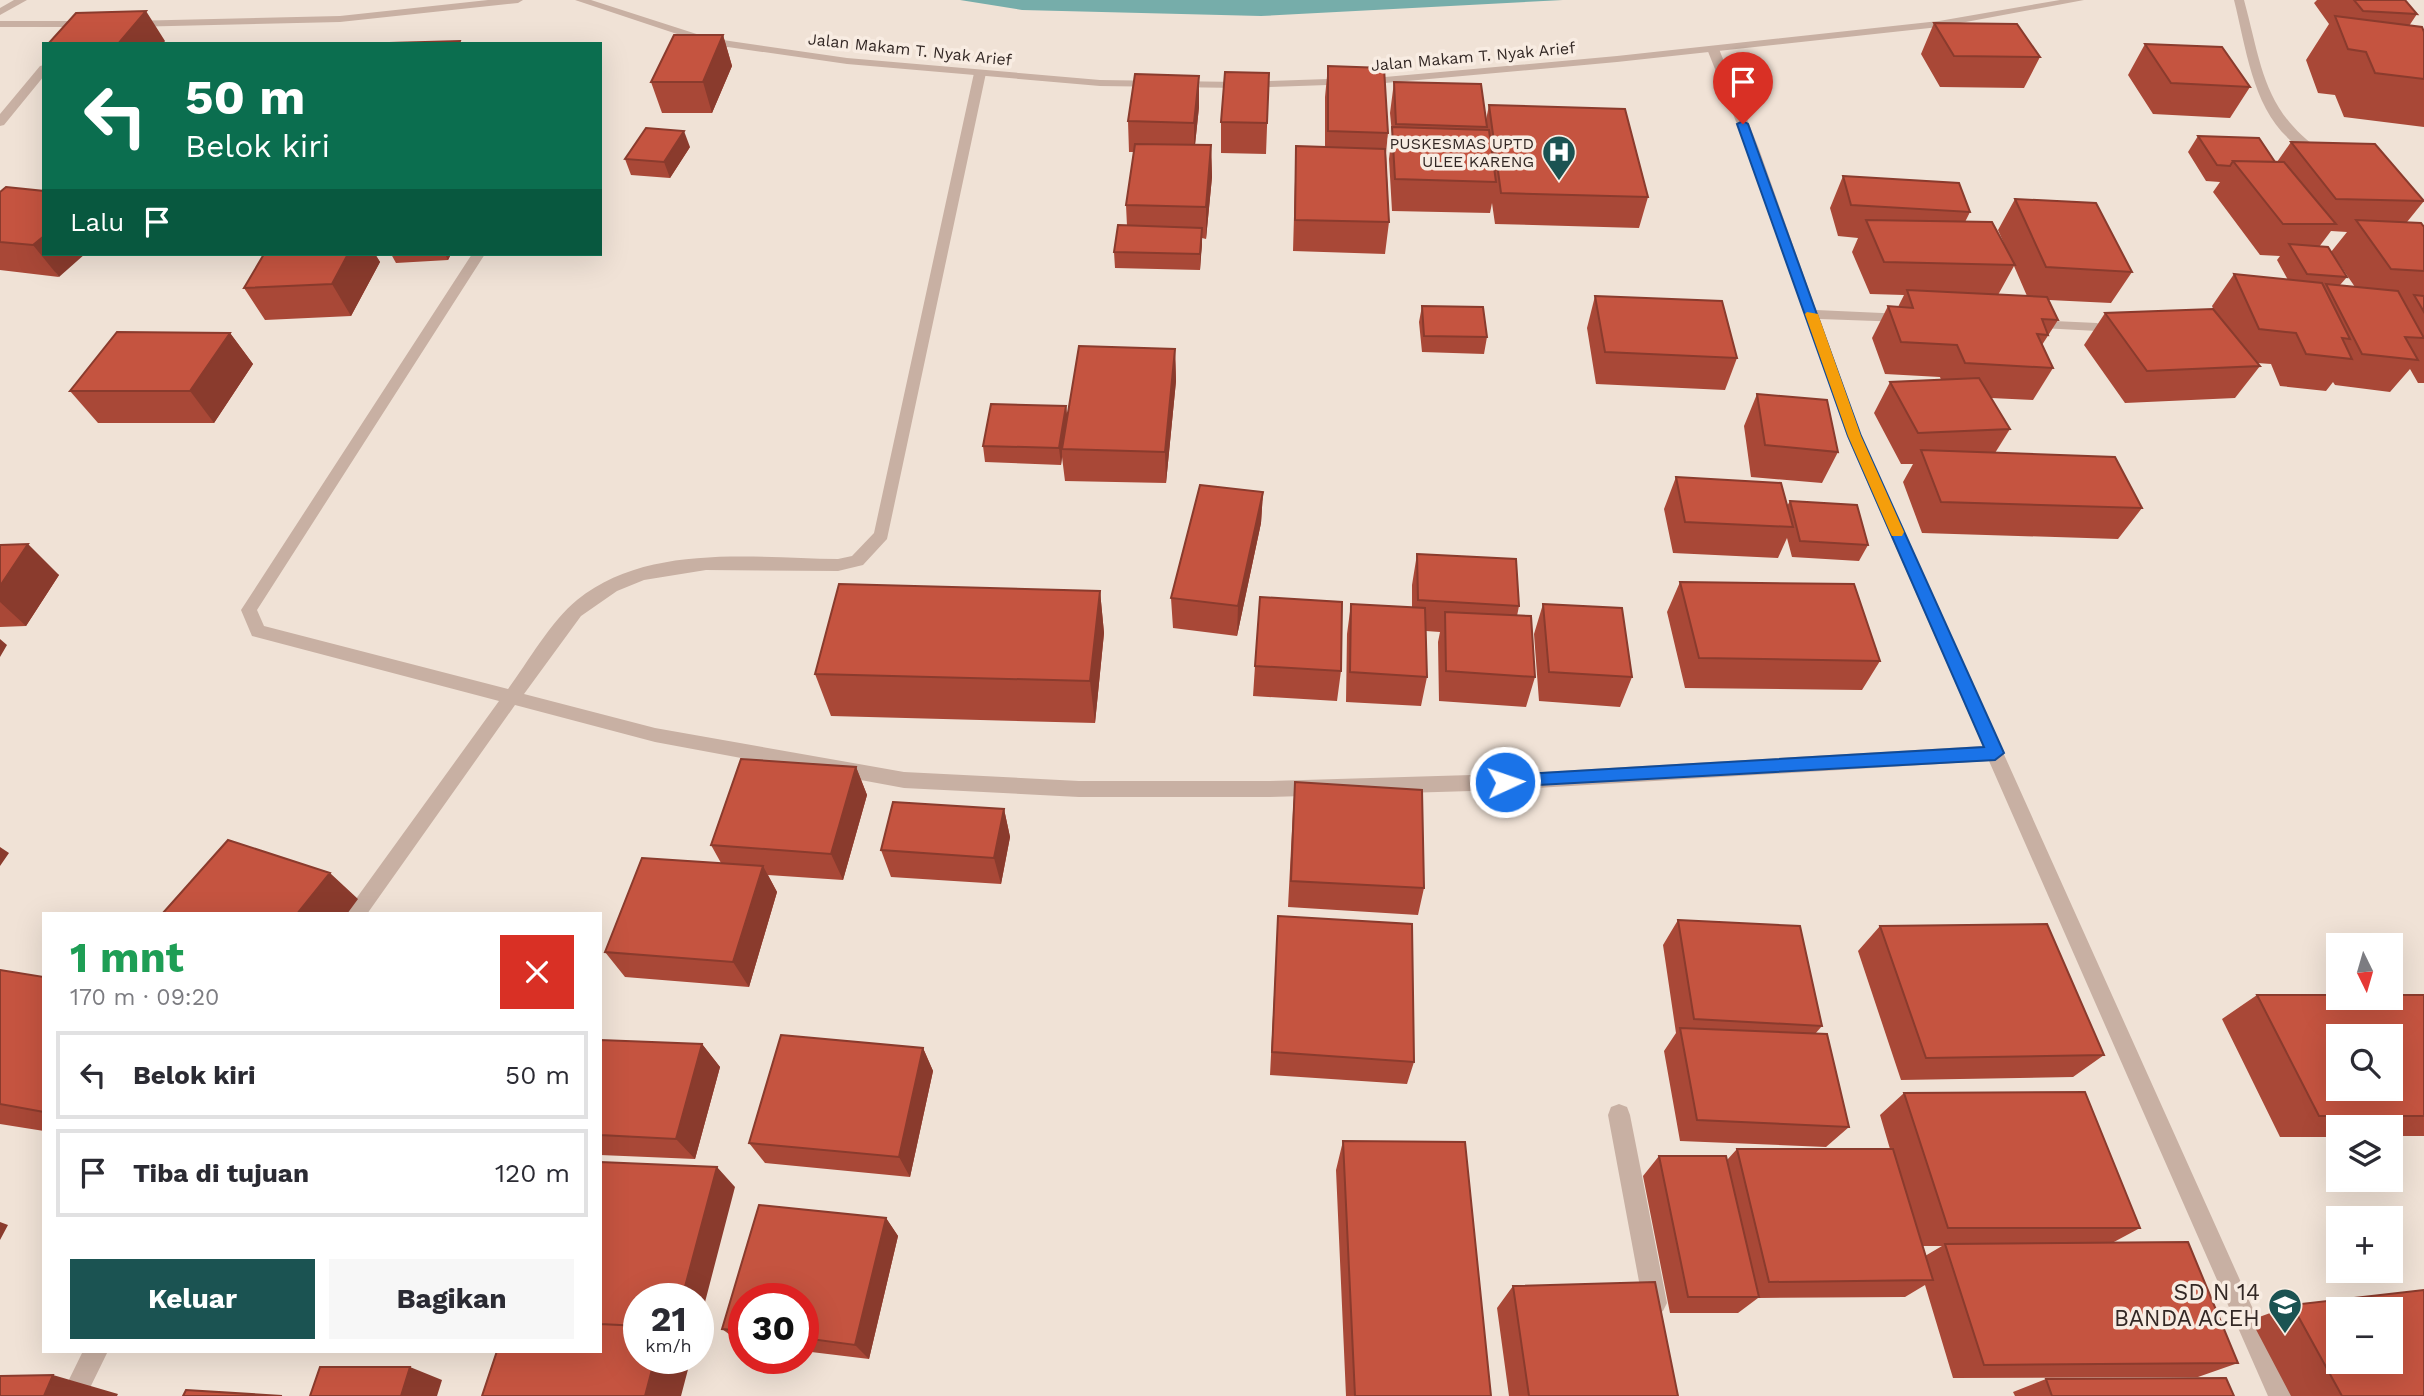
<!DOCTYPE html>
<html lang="id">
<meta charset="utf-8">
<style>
:root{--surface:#fff;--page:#f7f7f7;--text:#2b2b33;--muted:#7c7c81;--line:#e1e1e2;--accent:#1b5352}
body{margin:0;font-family:"Work Sans",sans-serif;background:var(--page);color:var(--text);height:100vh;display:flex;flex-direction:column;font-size:26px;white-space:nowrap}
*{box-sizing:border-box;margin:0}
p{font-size:23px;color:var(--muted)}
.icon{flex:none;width:38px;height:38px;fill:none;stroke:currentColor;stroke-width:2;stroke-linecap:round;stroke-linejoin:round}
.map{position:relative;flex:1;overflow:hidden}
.drawer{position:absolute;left:42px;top:912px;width:560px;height:441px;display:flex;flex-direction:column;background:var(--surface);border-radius:0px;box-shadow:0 7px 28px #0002}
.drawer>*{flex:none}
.top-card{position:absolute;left:42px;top:42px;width:560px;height:214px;border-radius:0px;box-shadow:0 7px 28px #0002;background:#0b6e4f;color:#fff;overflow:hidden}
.needle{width:46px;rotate:175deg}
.fabs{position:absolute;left:2326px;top:933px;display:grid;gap:14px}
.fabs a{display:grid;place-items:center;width:77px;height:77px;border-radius:0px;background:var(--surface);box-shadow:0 7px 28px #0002;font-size:35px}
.speed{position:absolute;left:623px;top:1283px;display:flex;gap:14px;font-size:35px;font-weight:700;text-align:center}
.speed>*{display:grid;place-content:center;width:91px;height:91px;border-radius:50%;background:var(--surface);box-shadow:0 7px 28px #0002;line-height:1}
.speed small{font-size:18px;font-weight:400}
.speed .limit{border:10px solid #d22;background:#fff;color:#111}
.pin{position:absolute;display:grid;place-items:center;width:60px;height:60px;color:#fff;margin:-72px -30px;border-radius:50% 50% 50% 0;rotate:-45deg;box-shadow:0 0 7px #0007}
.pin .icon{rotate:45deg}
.me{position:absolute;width:77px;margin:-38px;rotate:87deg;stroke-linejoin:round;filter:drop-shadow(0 0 5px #0008)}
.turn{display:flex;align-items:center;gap:24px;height:147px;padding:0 28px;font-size:32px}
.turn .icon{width:91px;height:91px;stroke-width:2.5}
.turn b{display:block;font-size:49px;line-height:60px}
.then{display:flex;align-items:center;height:66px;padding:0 28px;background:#0003;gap:14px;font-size:26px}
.round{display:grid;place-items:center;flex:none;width:74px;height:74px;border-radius:0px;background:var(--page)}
.summary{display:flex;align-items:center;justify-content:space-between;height:119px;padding:0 28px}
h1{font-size:42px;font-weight:700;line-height:52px;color:#1e9e55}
.button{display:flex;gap:14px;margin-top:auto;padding:14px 28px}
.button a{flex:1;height:80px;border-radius:0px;background:var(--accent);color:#fff;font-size:28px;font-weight:700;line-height:80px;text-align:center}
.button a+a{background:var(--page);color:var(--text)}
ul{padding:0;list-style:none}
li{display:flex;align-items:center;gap:21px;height:88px;margin:0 14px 10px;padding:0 14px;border:4px solid var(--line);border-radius:0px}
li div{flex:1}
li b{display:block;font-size:26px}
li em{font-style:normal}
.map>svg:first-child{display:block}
</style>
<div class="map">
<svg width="2424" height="1396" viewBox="0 0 2424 1396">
<rect width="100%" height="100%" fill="#f0e2d6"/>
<path fill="#76adaa" d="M960,0H1563L1261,16L1022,10Z"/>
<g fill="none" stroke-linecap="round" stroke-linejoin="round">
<path fill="#c8b0a3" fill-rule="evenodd" d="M14,0H27L0,15V8Z
M488,0H523L518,3L340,22L129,27L124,24L129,21L340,16Z
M2234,0H2244C2262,66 2263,111 2323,152V158C2314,159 2307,152 2299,147C2253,115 2247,51 2234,0Z
M0,21H87L92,24L87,27H0Z
M1709,47L1719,49L1759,149L1816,310L1904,314L1911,318L1904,322L1820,319L1861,436L2292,1396H2268L1989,761L1505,790L1270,797H1079L904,788L655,742L515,705L367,914H345L499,701L252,636L241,610L472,254H485L257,610L264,626L508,689C528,662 551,621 577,600C647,543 754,558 838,559L852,556L874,533L974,73L980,70L986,73L887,539L863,565L838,571L706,570L644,580L617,591L581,616L524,694L655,728L904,772L1079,781H1270L1505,774L1983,746L1847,436L1747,149L1707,49Z
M44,65V76L4,125L0,126V114L40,66Z
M2030,320L2097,323L2104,327L2097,331L2025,327V321Z
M1619,1104L1627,1107L1630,1115L1667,1303L1663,1311L1655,1315L1647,1311L1643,1303L1608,1115L1611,1107Z
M83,1351H108L86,1396H61Z"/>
<path fill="#c8b0a3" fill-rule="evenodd" d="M575,0H591L709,38L847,58L1100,80L1240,82L1385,77L1617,56L1939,21L2060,0H2084L1939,27L1617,62L1385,83L1240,88L1100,86L847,64L707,44Z"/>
</g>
<path fill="#a94837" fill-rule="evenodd" d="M2317,0H2405L2417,14L2409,26L2424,32V127L2344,117L2335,95L2318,93L2306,60L2329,24L2314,3Z
M1934,23L2040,57L2024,88L1940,87L1921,54Z
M723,35L732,66L712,113H662L651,82Z
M2145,44L2250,87L2230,118L2153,114L2128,75Z
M1328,66L1388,133L1386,153L1389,222L1385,254L1293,251L1296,146L1325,147V97Z
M1269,73L1266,154L1221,153V122Z
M1199,76V107L1195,145H1211L1212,177L1206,239L1202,238L1200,270L1115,268L1114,252L1127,226L1126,205L1134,152H1129L1128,121Z
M1394,82L1486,120L1489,105L1648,197L1639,228L1495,224L1492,203L1490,213L1392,211L1389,159L1392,134L1390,113Z
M2198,136L2275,162H2277L2291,142L2424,201L2407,222L2424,227V383H2418L2410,369L2390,392L2335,385L2333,382L2326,391L2280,386L2271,364L2257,363L2260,366L2235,398L2125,403L2084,345L2105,313L2214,311L2212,306L2234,274L2288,280L2277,260L2280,256L2260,255L2213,192L2220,182L2206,181L2188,152ZM2331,231L2347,232L2331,252L2355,287L2340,285L2347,277L2319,247Z
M690,147L670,178L631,175L625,159Z
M1843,176L1970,212L1965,222L2006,248L1998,230L2015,199L2132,272L2111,303L2049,300L2058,320L2042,345L2053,368L2033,400L1991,398L2010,429L1995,453L2142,508L2118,539L1922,533L1903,482L1913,464H1901L1874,413L1890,382L1941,380L1940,377L1885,374L1872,338L1888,306L1898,307L1904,295L1870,294L1852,252L1858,238L1838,236L1830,208ZM2014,266L2027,296L1998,295Z
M0,192L59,277L0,270Z
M264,254H375L380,262L351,316L265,320L244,288Z
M391,254H451L448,260L396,263Z
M1595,296L1737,358L1725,390L1596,384L1587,328Z
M1422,306L1487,337L1484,354L1422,352L1419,322Z
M230,333L253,364L214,423H98L70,391Z
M1175,349L1176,381L1166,483L1065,481L1062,457L1061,465L985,462L983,446L1066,406L1067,416Z
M1757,394L1838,452L1822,483L1751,477L1744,426Z
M1676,477L1787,506L1790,501L1868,545L1859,561L1792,557L1787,538L1778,558L1673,553L1664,509Z
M1263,492L1261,523L1237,636L1173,628L1171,598Z
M0,545L59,575L26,626L0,627Z
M1417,554L1519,606L1517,616L1535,677L1526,707L1439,701L1438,642L1440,632L1426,631L1427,677L1421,706L1346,702L1347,634L1351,604L1412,607V585Z
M1680,582L1880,661L1862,690L1685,688L1667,612Z
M1100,591L1104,633L1095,723L831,716L815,674Z
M1543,604L1632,677L1620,707L1539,701L1534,634Z
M1255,666L1341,671L1337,701L1253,696Z
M856,767L867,795L843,880L768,875L777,892L749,987L625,977L605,952L721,863L711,845Z
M1295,782L1424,888L1418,915L1288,907L1293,810Z
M1004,809L1010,837L1001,884L891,877L881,850Z
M1278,916L1414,1062L1407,1084L1270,1075Z
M1678,920L1822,1026L1815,1034L1849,1127L1826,1147L1680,1141L1664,1051L1676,1033L1663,945Z
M1880,926L2104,1055L2073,1077L1901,1080L1858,951Z
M0,970L44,977V1131L0,1124Z
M2257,995H2424V1136H2390V1127H2338V1137H2280L2222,1019Z
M600,1040L702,1044L720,1067L695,1159L600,1155Z
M923,1048L933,1071L910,1177L765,1163L749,1143Z
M1904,1093L2140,1228L2112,1243L2238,1363L2198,1377L1953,1378L1925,1285L1905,1297L1758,1298L1738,1313H1670L1643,1176L1659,1156L1727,1160L1737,1149H1890L1880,1115ZM1922,1246H1942L1925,1256Z
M1343,1141L1491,1396H1346L1336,1170Z
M759,1205L886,1218L898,1236L869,1359L803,1351V1298H744V1344L741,1343L722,1329Z
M1513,1286L1678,1396H1509L1497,1308Z
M2292,1305L2424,1396H2291L2251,1320Z
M2046,1379L2234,1396H2015L2013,1392Z"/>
<path fill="#8a3b2d" d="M146,11L165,41L163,44H118Z
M723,35L732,66L712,113L703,82Z
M1199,76V107L1194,154V123Z
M684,131L690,147L670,178L664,162Z
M1211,145L1212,177L1206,239V207Z
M1202,228V244L1200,270V254Z
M44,236V254H85L59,277L33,245Z
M348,254H375L380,262L351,316L332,284Z
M445,254H451L448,260Z
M230,333L253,364L214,423L190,391Z
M1175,349L1176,381L1166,483L1165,452Z
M1066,406L1068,423L1062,449V457L1061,465L1059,448Z
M1263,492L1261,523L1237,636L1238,606Z
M28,544L59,575L26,626L0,602V586Z
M1100,591L1104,633L1095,723L1090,681Z
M0,639L7,645L0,657Z
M856,767L867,795L843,880L831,854Z
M1004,809L1010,837L1001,884L994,858Z
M0,847L9,853L0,866Z
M763,866L777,892L749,987L733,962Z
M330,873L358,899L347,914H297Z
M702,1044L720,1067L695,1159L676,1139Z
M923,1048L933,1071L910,1177L899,1157Z
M717,1167L735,1187L698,1329V1298H682Z
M886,1218L898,1236L869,1359L855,1345Z
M0,1222L8,1225L0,1240Z
M655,1358H691L681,1396H645Z
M410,1367L442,1380L437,1396H401Z
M53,1375L118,1394L117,1396H44Z"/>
<path fill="#c55440" stroke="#8a3b2d" stroke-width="2" fill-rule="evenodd" d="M2354,0H2405L2417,14L2363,11Z
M146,11L118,44H48L76,13Z
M2335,16L2422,27L2424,32V79L2375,73L2366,52L2348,49Z
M1934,23L2017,24L2040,57L1954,56Z
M674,35H723L703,82H651Z
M460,41L459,44H390V43Z
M2145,44L2222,47L2250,87L2171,83Z
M1328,66L1384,68L1388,133L1328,131Z
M1225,72L1269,73L1267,123L1221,122Z
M1135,74L1199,76L1194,123L1128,121Z
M1394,82L1481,84L1487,127L1396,124Z
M1489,105L1625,109L1648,197L1501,193Z
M1392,127L1489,130L1496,182L1395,179Z
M646,128L684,131L664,162L625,159Z
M2198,136L2259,138L2275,162L2233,161L2230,166L2217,165Z
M2291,142L2375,144L2424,201L2336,199Z
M1135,144L1211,145L1206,207L1126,205Z
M1296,146L1385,149L1389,222L1295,220Z
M2233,161L2284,162L2336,224H2283Z
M1843,176L1959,183L1970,212L1851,205Z
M6,187L44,191V236L33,245L0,242V192Z
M2015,199L2096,203L2132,272L2046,267Z
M1866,220L1992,222L2015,265L1884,262Z
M2356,220L2421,223L2424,227V271L2391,269Z
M1118,225L1202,228L1200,254L1114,252Z
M2289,244L2328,247L2347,277L2307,274Z
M264,254H348L332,284L244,288Z
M2234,274L2322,283L2350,339L2342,338L2352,359L2306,354L2296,333L2259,329Z
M2326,284L2398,291L2424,338L2405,337L2418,360L2362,354Z
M1907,290L2047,297L2058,320L2042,319L2048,335L2037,334L2053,368L1965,363L1957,345L1901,342L1888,306L1913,308Z
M2414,295L2424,296V312Z
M1595,296L1722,301L1737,358L1605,352Z
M1422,306L1483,307L1487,337L1424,336Z
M2213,309L2260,366L2147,371L2105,313Z
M117,332L230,333L190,391H70Z
M1079,346L1175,349L1165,452L1062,449Z
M1979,378L2010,429L1918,433L1890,382Z
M1757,394L1827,400L1838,452L1765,445Z
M991,404L1066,406L1059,448L983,446Z
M1921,450L2115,457L2142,508L1941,502Z
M1676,477L1781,483L1793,527L1685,522Z
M1200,485L1263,492L1238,606L1171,598Z
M1790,501L1857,505L1868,545L1800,541Z
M28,544L0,586V545Z
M1417,554L1516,559L1519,606L1418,600Z
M1680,582L1854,584L1880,661L1699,658Z
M839,584L1100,591L1090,681L815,674Z
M1260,597L1342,602L1341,671L1255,666Z
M1351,604L1425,608L1427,677L1350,672Z
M1543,604L1622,608L1632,677L1549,672Z
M1445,612L1531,616L1535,677L1446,671Z
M741,759L856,767L831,854L711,845Z
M1295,782L1422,790L1424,888L1291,881Z
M893,802L1004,809L994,858L881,850Z
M228,840L330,873L297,914H162Z
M642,858L763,866L733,962L605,952Z
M1278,916L1412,924L1414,1062L1272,1052Z
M1678,920L1800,926L1822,1026L1694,1019Z
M2047,924L2104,1055L1926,1058L1880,926Z
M0,970L44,977V1112L0,1104Z
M2257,995H2338V998H2390V995H2424V1116H2319ZM2338,1036H2390V1088H2338Z
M1680,1028L1827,1034L1849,1127L1697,1120Z
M781,1035L923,1048L899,1157L749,1143Z
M600,1040L702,1044L676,1139L600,1135Z
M2085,1092L2140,1228H1948L1904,1093Z
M1343,1141L1465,1142L1491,1396H1355Z
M1737,1149H1893L1933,1280L1769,1282Z
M1659,1156H1726L1759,1297H1688Z
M600,1162L717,1167L682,1298H639V1326L600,1324Z
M759,1205L886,1218L855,1345L803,1338V1298H744V1331L722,1329Z
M2188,1242L2238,1363L1984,1365L1945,1244Z
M1655,1282L1678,1396H1529L1513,1286Z
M2424,1290V1396H2342L2292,1305ZM2338,1309H2390V1362H2338Z
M600,1324L639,1326V1358H655L645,1396H482L497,1351H600Z
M320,1367H410L401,1396H310Z
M53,1375L44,1396H0V1376Z
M2226,1378L2234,1396H2052L2046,1379Z
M186,1390L282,1396H183Z"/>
<path fill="#1a73e8" stroke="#114b97" stroke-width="2" d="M1743,121L1748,124L1861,436L2004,753L1995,760L1499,787L1497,782L1505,775L1984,747L1848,436L1737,124Z"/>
<path fill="#f59e0b" d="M1807,312L1818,314L1861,436L1904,532L1902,536H1892L1890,532L1848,436L1805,314Z"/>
<defs>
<g id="hospital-pin" transform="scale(1.75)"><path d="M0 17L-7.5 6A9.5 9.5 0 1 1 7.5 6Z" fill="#1b5352" stroke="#f8ece2"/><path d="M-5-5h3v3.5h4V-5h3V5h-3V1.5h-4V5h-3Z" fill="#fff"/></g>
<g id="school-pin" transform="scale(1.75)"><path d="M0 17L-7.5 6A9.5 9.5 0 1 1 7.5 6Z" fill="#1b5352" stroke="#f8ece2"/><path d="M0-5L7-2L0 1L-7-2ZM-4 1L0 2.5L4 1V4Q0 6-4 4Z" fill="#fff"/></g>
</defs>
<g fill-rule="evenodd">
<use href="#hospital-pin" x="1559" y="152"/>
<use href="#school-pin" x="2285" y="1305"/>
</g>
<g text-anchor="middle" stroke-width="7" stroke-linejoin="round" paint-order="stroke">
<g font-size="16" fill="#332825" stroke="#f8ece2">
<text transform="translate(910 49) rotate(6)" y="6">Jalan Makam T. Nyak Arief</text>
<text transform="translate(1473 56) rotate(-5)" y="6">Jalan Makam T. Nyak Arief</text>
</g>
<g font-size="16" fill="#332825" stroke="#f8ece2" text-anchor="end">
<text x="1534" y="149">PUSKESMAS UPTD<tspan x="1534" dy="18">ULEE KARENG</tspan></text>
</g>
<g font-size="23" fill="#332825" stroke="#f8ece2" text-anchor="end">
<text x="2260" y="1300">SD N 14<tspan x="2260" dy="26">BANDA ACEH</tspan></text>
</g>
</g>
</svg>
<div class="fabs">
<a><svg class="needle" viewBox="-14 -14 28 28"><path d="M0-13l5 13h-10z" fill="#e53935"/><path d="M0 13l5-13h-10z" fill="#7c7c81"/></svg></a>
<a><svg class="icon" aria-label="search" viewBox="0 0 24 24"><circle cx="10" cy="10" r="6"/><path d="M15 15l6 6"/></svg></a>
<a><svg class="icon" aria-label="layers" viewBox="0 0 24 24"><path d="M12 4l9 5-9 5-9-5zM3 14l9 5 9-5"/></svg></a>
<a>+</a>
<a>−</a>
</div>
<div class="speed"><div>21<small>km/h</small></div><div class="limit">30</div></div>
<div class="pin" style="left:1743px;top:124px;background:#d93025"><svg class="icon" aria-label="arrive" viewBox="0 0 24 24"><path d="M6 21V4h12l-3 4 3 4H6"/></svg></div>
<svg class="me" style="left:1505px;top:782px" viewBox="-20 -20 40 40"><circle r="17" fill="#1a73e8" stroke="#fff" stroke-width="3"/><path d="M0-11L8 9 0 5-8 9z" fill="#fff"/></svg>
<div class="top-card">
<div class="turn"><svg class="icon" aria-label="left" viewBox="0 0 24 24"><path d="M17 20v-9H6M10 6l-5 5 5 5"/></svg><div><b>50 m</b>Belok kiri</div></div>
<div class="then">Lalu<svg class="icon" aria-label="arrive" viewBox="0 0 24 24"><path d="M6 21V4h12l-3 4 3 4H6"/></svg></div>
</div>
<section class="drawer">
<div class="summary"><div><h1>1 mnt</h1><p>170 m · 09:20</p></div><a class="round" style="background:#d93025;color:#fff"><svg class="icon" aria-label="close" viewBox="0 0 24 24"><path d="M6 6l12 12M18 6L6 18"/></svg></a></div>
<ul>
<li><svg class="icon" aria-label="left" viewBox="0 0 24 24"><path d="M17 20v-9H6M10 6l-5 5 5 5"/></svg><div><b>Belok kiri</b></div><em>50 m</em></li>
<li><svg class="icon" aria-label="arrive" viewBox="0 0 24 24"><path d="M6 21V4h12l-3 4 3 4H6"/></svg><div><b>Tiba di tujuan</b></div><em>120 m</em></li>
</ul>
<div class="button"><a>Keluar</a><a>Bagikan</a></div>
</section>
</div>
